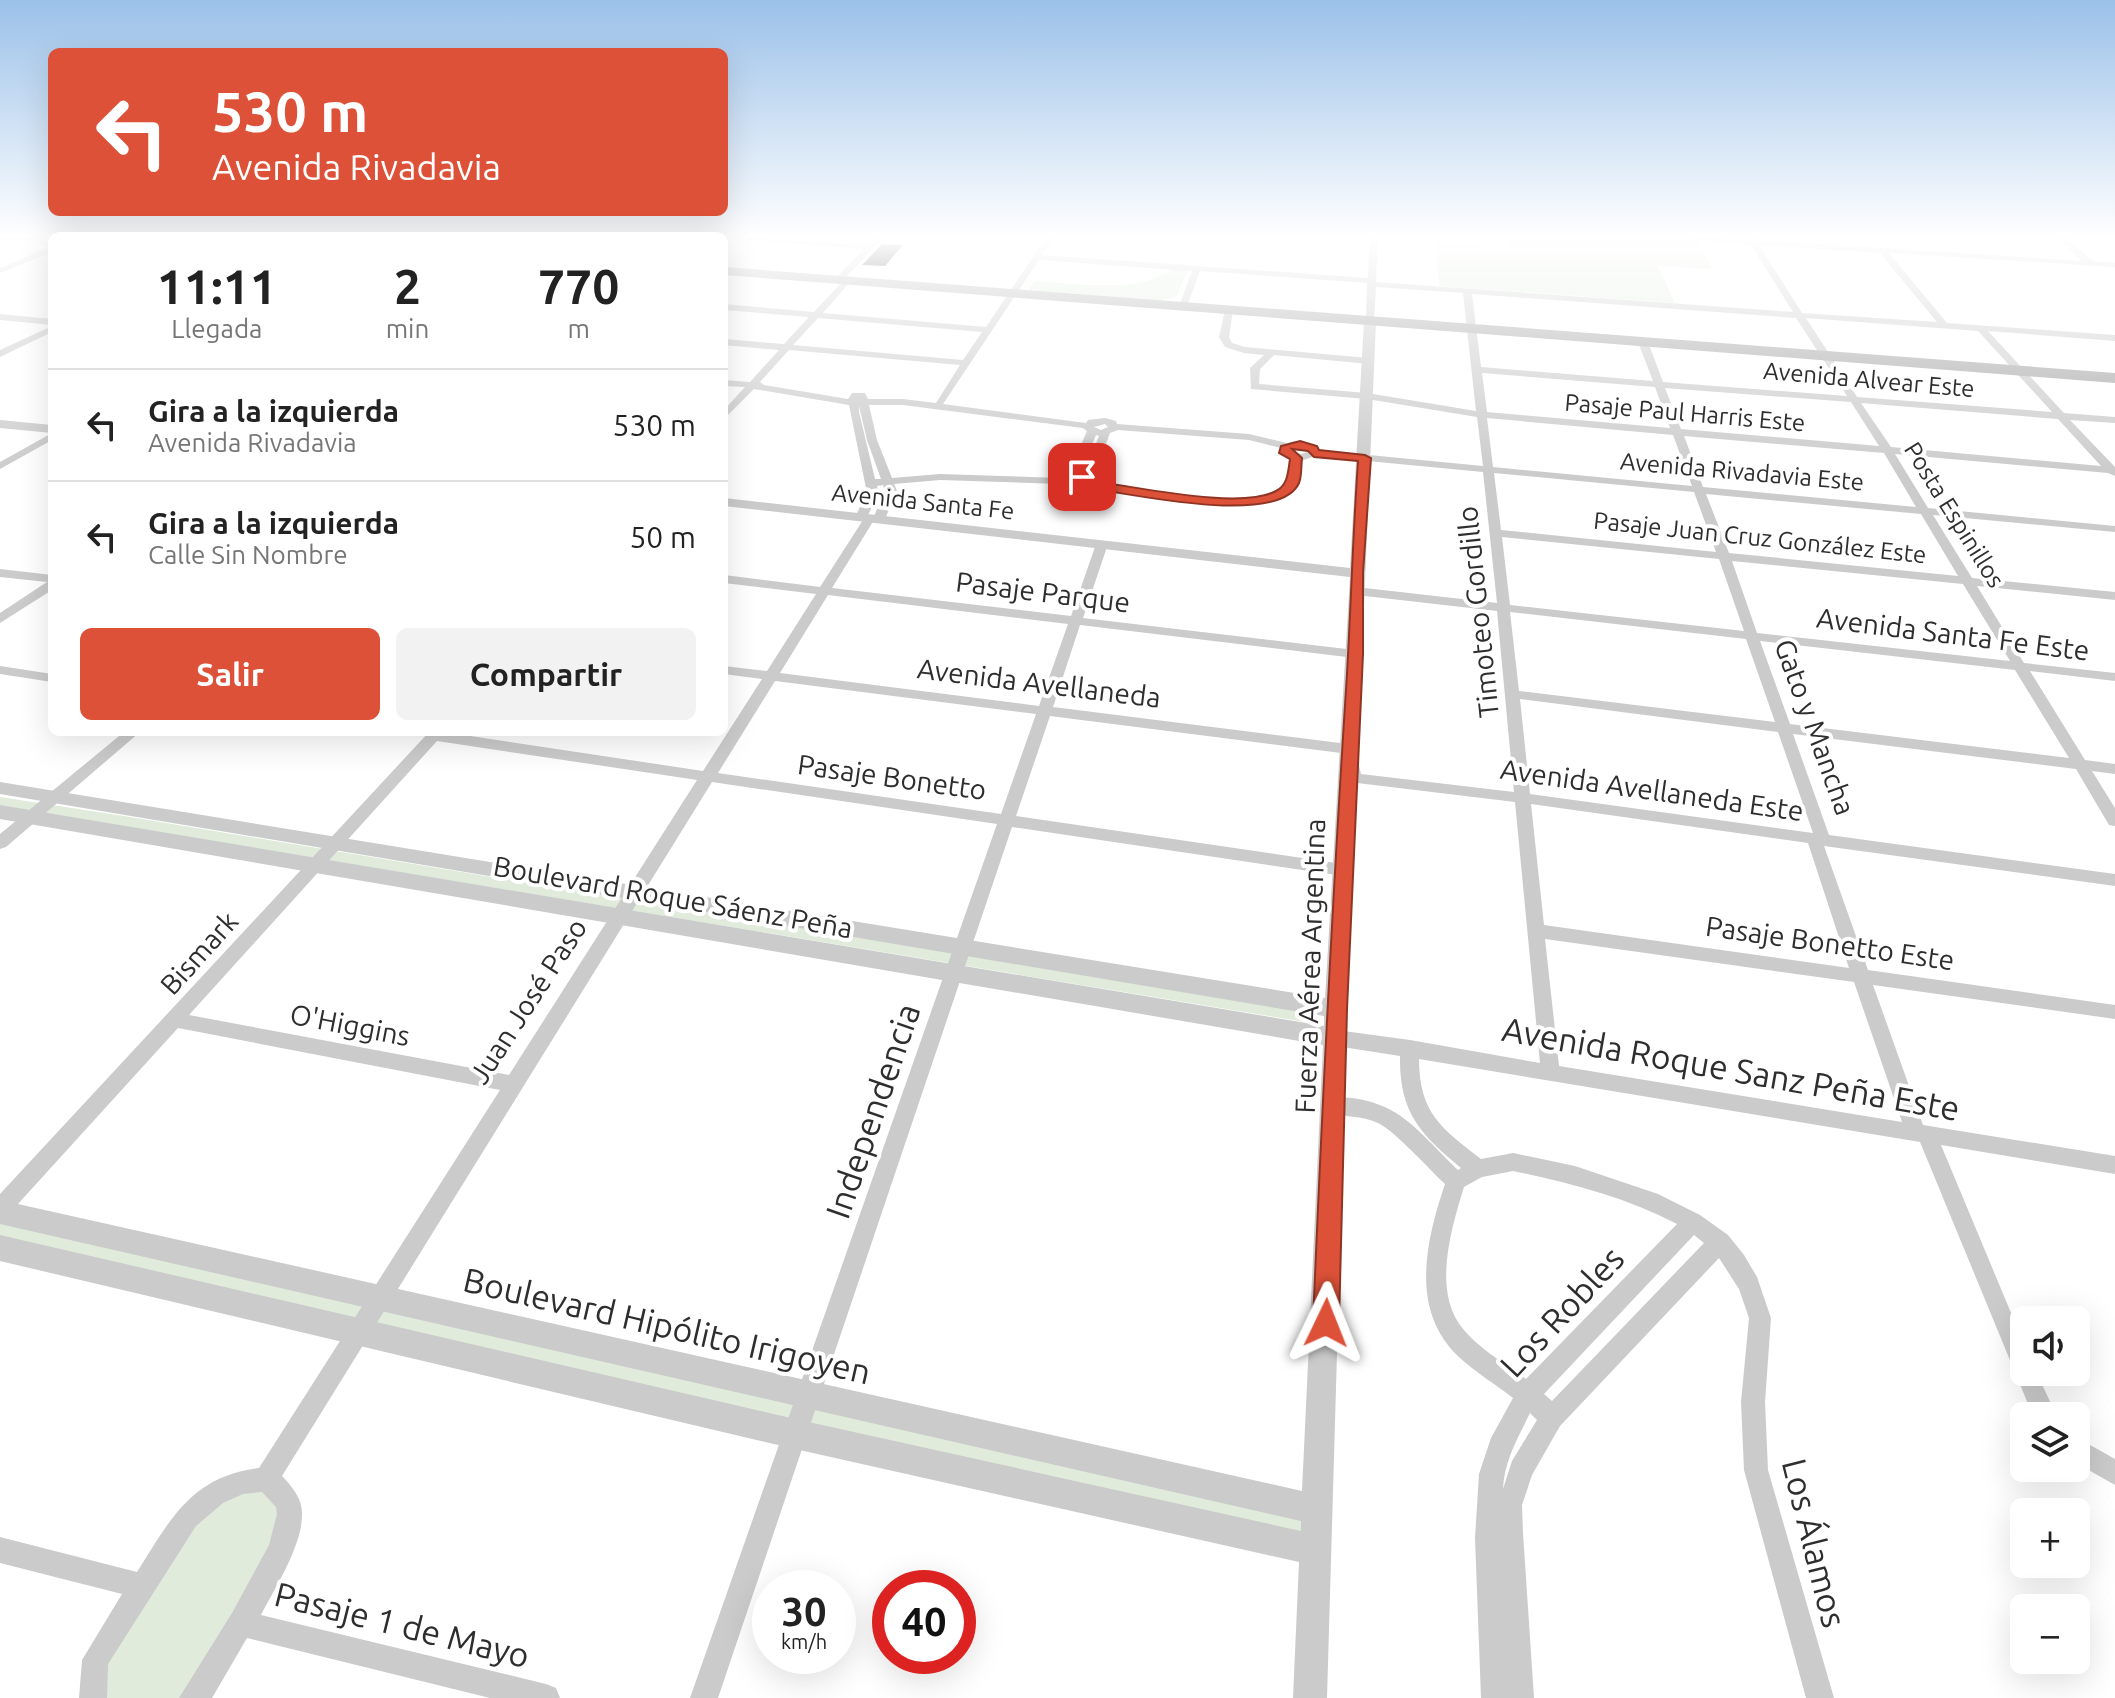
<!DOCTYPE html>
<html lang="es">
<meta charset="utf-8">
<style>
:root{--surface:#fff;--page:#f2f2f2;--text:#222;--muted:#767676;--line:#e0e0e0;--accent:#dd5138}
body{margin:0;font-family:Ubuntu,sans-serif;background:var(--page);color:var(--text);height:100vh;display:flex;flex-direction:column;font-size:30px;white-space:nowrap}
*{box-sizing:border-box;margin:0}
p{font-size:26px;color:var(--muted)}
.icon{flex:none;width:44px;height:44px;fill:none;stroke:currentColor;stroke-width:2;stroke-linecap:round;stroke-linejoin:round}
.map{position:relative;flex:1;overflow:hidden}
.details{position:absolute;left:48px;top:232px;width:680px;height:504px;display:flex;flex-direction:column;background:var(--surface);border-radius:12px;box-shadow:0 8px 32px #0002}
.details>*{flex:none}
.banner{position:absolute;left:48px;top:48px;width:680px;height:168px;border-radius:12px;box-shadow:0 8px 32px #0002;background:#dd5138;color:#fff;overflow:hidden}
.tools{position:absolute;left:2010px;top:1306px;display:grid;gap:16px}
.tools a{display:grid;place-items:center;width:80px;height:80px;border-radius:12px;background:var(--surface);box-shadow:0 8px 32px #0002;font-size:40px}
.speed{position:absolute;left:752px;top:1570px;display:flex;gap:16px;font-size:40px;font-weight:700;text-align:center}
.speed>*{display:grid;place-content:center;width:104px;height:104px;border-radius:50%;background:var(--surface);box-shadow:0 8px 32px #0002;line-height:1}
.speed small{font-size:20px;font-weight:400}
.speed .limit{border:12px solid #d22;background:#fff;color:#111}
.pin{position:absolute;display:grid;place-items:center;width:68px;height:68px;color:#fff;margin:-34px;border-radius:16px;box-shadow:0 4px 12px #0006}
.me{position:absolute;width:88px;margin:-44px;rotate:2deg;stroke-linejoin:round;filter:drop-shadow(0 0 6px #0008)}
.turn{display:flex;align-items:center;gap:28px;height:168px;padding:0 32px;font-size:36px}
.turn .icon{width:104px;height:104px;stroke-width:2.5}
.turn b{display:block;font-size:56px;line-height:68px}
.eta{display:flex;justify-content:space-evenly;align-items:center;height:136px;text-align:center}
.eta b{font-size:48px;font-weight:700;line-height:56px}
.action{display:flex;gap:16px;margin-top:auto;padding:16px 32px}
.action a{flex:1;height:92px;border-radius:12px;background:var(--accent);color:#fff;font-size:32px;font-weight:700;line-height:92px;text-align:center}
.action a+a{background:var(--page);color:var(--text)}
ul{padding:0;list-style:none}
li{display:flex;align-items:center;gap:24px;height:112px;padding:0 32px;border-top:2px solid var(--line)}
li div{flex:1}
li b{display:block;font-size:30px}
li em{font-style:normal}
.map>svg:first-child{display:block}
</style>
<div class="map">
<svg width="2115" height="1698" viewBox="0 0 2115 1698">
<rect width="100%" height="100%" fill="#fff"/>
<path fill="#e0ebdc" d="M1508,236L1696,239L1712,269L1658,266L1675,303L1439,286L1436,243L1510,248Z
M1173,269L1188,270L1176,297L1159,300L1029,290L1034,281C1078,283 1134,295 1173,269Z
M0,797L124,816L1306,1012L1305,1022L0,806Z
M0,1212L1319,1510L1316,1550L0,1248Z
M266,1479L290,1513L193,1698H93L91,1688L187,1517Z"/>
<path fill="#151515" d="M882,244L903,245L885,266L862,265Z"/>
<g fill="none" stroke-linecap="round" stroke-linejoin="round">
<path fill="#cbcbcb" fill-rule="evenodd" d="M0,236L52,241V245L0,240Z
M724,236L868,245L877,236H885L844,279L851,281L823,313L986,327L1047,236H1055L1042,255L1368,278L1370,236H1378L1376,282L1793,312L1751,245L1646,236L1750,240V236H1758V240L2082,261L2055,236H2064L2093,261L2115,263V267L1889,253L1947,323L2115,335V341L1988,331L2064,413L2115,417V423L2070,420L2115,467V476L2108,473L1895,454L1928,508L2115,526V532L1933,515L1972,578L2115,592V600L1977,586L2024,663L2115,673V681L2030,671L2085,760L2115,764V774L2092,771L2115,808V826L2109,825L2076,769L1793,734L1829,835L2115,874V886L1824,846L1868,970L2115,1005V1019L1873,985L1923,1125L2115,1156V1174L1941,1145L2024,1344V1372H2036L2057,1416H2033L1920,1142L1419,1059C1419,1113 1442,1129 1481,1159L1513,1153L1575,1166L1658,1194L1700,1215L1728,1235L1744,1255L1757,1277L1771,1318L1765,1402L1768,1470L1834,1698H1806L1744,1470L1741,1402L1749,1318L1739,1289L1719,1258L1560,1426L1532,1475L1522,1505L1523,1533L1534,1698H1481L1475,1538L1479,1474L1491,1438L1513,1398C1495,1384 1475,1372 1459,1357C1409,1310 1426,1241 1445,1184C1428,1168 1396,1132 1378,1123C1361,1115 1344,1118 1327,1112L1324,1106L1327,1100C1346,1093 1379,1102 1396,1113C1417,1126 1439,1152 1458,1170L1461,1168C1420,1134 1399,1112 1400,1056L1336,1046L1329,1043L1327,1038L1329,1033L1336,1030L1410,1040L1540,1063L1515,802L1349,782L1341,753L1050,716L1016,816L1343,864L1351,870L1343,876L1012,827L718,1698H690L997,824L712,782L282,1476C292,1486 303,1500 302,1515C302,1546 275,1588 261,1615L546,1684L556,1688L560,1698H490L247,1638L212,1698H179L232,1613L269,1545L277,1514L276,1507L262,1492L243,1494L223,1503L196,1526L108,1664L107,1698H79L82,1660L122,1594L0,1563V1537L137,1572C170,1520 191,1476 259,1468L500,1090L178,1028L7,1216L0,1219V1194L429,732H444L703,771L762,679L724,674V666L767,671L816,594L724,583V575L820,587L863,520L855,517L867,493L849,405L754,389L724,419V410L745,387L724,386V380L750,382L779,350L724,345V339L784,344L809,317L724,310V304L814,312L842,282H836V278L864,249L724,238ZM1759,245L1880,253L1937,322L1802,313ZM1039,260L1192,271L1179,306L1183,309L1187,306L1200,271L1367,283L1366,321L1370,324L1374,321L1376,287L1463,293L1476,411L1367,393L1259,384L1260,369L1274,355L1369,364L1374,361L1369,358L1245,347L1232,343L1229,337L1233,310L1229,307L1225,310L1219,337L1225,347L1244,353L1264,355L1250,368L1251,389L1367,399L1477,417L1483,466L1317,450L1309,444L1295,441L1287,443L1249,434L1117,424L1116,421L1105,418L1088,420L1086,423L943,404ZM1472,294L1796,318L1847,396L1663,382L1648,342L1643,339L1638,342L1653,381L1481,367ZM818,318L982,332L963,360L793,345ZM1806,318L1978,331L2052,412L1857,397ZM789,350L960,365L936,403L903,399H868L865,393H852L848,399L764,385L760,382ZM1482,373L1655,387L1670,428L1487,412ZM1665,388L1851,402L1879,446L1681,429ZM1861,403L2058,419L2101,466L1891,447ZM869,405H903L1083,428L1087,431L1068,475L1062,478L940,474L892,478L877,440ZM859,406L867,440L881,479H875L859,412ZM1487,418L1673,435L1692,486L1493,467ZM1105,424L1108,427L1101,430L1094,427ZM1118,430L1249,440L1281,448V455L1291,458C1290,466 1291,476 1287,483C1267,516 1132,487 1098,482L1094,477L1110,433ZM1096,435L1099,436L1084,474L1080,473ZM1684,436L1884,453L1916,507L1703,487ZM1295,447L1307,452L1301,454L1291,451ZM1315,456L1483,472L1497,603L1356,587L1350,591L1356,595L1497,611L1514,792L1361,774L1355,749L1348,744L1053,707L1080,625L1355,658L1362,654L1355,650L1083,618L1108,544L1106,541H1098L1096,544L1071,616L832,588L874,520L879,522L885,519L897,491L894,484L940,480L1060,484L1061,487L1080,494L1095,489C1140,495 1258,522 1293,491C1301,483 1301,471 1301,461ZM1494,473L1694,492L1716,552L1501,530ZM1078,479L1086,481L1088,484L1080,487L1071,483ZM883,485L885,491L874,516L868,515L879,493L877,486ZM1706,494L1921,514L1958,576L1729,553ZM1502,537L1719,559L1744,631L1510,605ZM1732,561L1963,584L2010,661L1757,633ZM828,595L1068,624L1039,706L780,673ZM1510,612L1746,639L1775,722L1519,691ZM1760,641L2015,670L2069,758L1790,724ZM775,681L1036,714L1001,814L718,773ZM1520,699L1778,732L1813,833L1530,794ZM437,741L697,780L509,1075L189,1015ZM1531,804L1808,843L1849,968L1544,925ZM1545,939L1854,982L1902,1122L1559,1066ZM1513,1171C1570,1183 1625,1197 1677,1224L1526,1379C1503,1362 1474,1346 1458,1322C1434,1284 1452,1226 1464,1187L1482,1177ZM1694,1235L1704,1243L1552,1401L1544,1394ZM1530,1413L1537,1420L1512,1461L1503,1489C1504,1461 1518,1438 1530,1413Z
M49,247H52V252L0,273V268Z
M0,314L52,319V325L0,320Z
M52,326V332L0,357V350Z
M52,433V440L0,469V462Z
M0,569L52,575V590L0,623V613L47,582L0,577Z
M0,666L52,674V682L0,674Z
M124,732H140L6,847L0,849V834Z
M2076,1437L2115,1459V1485L2076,1463Z"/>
<path fill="#cbcbcb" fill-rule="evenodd" d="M1370,318L1376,321L1347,1009L1327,1698H1293L1299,1562L795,1449L0,1261V1235L795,1419L1301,1531V1521L0,1224V1200L1302,1491L1323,1045L0,819V805L1324,1026V1016L0,794V782L1325,998L1350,577L724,506V498L1350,568L1364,321Z
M0,420L52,425V433L0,428Z"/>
<path fill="#a6a6a6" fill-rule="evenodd" d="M724,267L2115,373V383L724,275Z"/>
</g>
<linearGradient id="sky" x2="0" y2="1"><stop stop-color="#9bc1e9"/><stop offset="0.5" stop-color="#fff"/><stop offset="1" stop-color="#fff" stop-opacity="0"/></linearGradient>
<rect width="2115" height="474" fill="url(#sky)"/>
<path fill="#dd5138" stroke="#903524" stroke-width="2" d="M1300,441L1317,446L1319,450L1365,455L1371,458L1363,573V654L1347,1009L1339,1323L1335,1332L1326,1336L1317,1332L1313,1323C1322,1107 1333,890 1347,674C1351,603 1353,532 1358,461L1314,457L1308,451L1292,449L1302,458C1301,465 1302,476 1299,483C1279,527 1133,494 1094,489L1076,477L1082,473L1095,476L1098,482C1139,487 1241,510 1276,491C1288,485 1288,472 1290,459L1279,453L1281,446Z"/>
<g text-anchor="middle" stroke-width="8" stroke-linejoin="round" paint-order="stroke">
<g font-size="24" fill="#2e2e2e" stroke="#fff">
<text transform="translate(1869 380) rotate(5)" y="8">Avenida Alvear Este</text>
<text transform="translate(1685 413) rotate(5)" y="8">Pasaje Paul Harris Este</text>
<text transform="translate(1742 472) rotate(5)" y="8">Avenida Rivadavia Este</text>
<text transform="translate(923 502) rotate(6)" y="8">Avenida Santa Fe</text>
<text transform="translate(1954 515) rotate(58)" y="8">Posta Espinillos</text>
<text transform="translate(1760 538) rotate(6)" y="8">Pasaje Juan Cruz González Este</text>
</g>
<g font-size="28" fill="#2e2e2e" stroke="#fff">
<text transform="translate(1043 592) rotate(7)" y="10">Pasaje Parque</text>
<text transform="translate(1478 612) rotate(-96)" y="10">Timoteo Gordillo</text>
<text transform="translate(1953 634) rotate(7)" y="10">Avenida Santa Fe Este</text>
<text transform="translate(1039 683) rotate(7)" y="10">Avenida Avellaneda</text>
<text transform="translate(1815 727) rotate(70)" y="10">Gato y Mancha</text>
<text transform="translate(892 777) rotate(8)" y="10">Pasaje Bonetto</text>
<text transform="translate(1652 790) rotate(8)" y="10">Avenida Avellaneda Este</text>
<text transform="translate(673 897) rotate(10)" y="10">Boulevard Roque Sáenz Peña</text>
<text transform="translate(1830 943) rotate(8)" y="10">Pasaje Bonetto Este</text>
<text transform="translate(199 953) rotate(-48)" y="10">Bismark</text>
<text transform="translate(1310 966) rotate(-88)" y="10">Fuerza Aérea Argentina</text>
<text transform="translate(528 1001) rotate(-57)" y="10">Juan José Paso</text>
<text transform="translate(350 1025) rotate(11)" y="10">O'Higgins</text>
</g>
<g font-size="34" fill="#2e2e2e" stroke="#fff">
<text transform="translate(1731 1069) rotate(10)" y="12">Avenida Roque Sanz Peña Este</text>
<text transform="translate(873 1111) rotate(-71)" y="12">Independencia</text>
<text transform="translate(1562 1312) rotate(-47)" y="12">Los Robles</text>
<text transform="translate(667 1326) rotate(13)" y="12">Boulevard Hipólito Irigoyen</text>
<text transform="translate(1814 1543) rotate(76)" y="12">Los Álamos</text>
<text transform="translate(402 1625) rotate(14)" y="12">Pasaje 1 de Mayo</text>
</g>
</g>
</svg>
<div class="tools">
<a><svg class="icon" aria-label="sound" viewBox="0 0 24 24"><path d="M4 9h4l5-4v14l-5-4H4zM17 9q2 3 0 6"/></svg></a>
<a><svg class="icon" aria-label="layers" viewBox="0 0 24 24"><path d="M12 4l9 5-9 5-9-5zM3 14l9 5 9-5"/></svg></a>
<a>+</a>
<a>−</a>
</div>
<div class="speed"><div>30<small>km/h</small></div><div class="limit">40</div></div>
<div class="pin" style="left:1082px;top:477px;background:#d93025"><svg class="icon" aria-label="arrive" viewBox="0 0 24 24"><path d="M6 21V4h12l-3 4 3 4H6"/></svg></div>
<svg class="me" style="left:1326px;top:1323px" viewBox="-20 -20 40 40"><path d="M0-17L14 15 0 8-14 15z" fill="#dd5138" stroke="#fff" stroke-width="4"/></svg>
<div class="banner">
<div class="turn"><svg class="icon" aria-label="left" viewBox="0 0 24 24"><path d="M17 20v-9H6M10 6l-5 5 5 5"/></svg><div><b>530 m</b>Avenida Rivadavia</div></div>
</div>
<section class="details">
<div class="eta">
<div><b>11:11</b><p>Llegada</p></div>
<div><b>2</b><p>min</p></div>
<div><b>770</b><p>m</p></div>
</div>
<ul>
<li><svg class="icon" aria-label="left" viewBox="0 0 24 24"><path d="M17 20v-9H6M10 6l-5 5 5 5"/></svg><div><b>Gira a la izquierda</b><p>Avenida Rivadavia</p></div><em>530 m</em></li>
<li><svg class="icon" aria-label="left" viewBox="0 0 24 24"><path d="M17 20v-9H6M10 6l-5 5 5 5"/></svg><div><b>Gira a la izquierda</b><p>Calle Sin Nombre</p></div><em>50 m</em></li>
</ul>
<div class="action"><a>Salir</a><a>Compartir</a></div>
</section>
</div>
